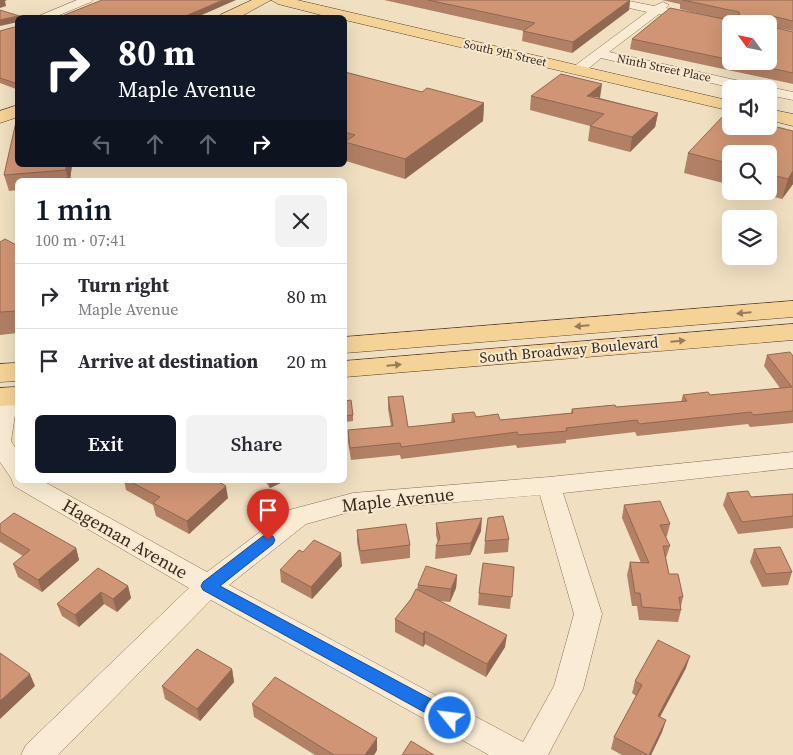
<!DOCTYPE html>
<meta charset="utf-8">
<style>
:root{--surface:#fff;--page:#f2f2f3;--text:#2b2b33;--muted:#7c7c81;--line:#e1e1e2;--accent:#111827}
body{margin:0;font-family:"Source Serif 4",serif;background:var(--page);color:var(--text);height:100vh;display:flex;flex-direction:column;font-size:19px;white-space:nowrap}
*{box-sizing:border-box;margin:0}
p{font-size:16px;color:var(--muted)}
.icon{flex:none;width:28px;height:28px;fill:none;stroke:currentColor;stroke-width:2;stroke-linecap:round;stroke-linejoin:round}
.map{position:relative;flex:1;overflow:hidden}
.side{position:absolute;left:15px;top:178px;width:332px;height:305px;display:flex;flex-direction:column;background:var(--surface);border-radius:8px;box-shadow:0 5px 20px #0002}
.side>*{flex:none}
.hud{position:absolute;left:15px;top:15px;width:332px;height:152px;border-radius:8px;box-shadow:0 5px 20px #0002;background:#111827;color:#fff;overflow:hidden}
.needle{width:32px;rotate:303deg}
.fabs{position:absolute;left:722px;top:15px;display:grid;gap:10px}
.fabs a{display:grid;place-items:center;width:55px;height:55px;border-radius:8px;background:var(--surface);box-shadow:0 5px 20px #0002;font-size:25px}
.pin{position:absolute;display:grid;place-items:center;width:42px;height:42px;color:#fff;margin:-51px -21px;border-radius:50% 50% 50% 0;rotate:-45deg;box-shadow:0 0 5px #0007}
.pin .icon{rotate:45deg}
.me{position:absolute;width:55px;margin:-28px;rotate:299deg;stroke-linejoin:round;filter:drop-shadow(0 0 4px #0008)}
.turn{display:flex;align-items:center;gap:18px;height:105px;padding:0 20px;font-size:22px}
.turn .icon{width:65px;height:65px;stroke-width:2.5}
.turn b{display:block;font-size:35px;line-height:42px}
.lanes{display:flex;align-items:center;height:48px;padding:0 20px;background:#0003;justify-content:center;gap:25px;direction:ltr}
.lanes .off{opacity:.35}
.round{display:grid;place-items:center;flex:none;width:52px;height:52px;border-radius:8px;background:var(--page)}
.summary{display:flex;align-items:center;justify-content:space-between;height:85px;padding:0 20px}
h1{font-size:30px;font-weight:600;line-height:38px;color:var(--accent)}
.cta{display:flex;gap:10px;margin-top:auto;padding:10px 20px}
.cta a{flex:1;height:58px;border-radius:8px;background:var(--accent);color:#fff;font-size:20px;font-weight:600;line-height:58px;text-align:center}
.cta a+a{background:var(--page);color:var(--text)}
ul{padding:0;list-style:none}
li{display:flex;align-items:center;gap:15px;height:65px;padding:0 20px;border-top:1px solid var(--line)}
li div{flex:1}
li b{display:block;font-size:19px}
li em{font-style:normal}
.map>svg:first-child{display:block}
</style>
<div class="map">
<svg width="793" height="755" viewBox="0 0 793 755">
<rect width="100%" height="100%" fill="#f0dfc0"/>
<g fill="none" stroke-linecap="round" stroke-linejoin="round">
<g stroke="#8a6f57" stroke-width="1">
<path id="minor" d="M77,0H93L91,2L52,18H34Z
M601,0H624L654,6L663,2L669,5L666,8L736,24H731V29L659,14L609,52L758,85L764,88L769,87L793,92V100L769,95V89H738L601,58L583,73H573L571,70L573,67L647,12L603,2Z
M7,389L15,391L18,395L11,441L18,452V480H41L207,572L289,510L353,493L549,477L793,452V468L563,493L602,614L583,689L548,755H489L211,600L58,755H21L26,745L189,588L14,486L11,478L0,462V391ZM540,495L574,614L554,686L523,742L229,585L306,524L353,511Z"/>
</g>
<g stroke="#573d2c" stroke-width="1">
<path id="major" d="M252,0H297L731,101V111L345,20V18H333L278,4L271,0L238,18H218L220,15Z
M18,105V117L0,123V111Z
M769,109L793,114V126L769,120Z
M793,301V317L345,353V337Z
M793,324V340L345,377V361Z
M18,363V381L0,382V364Z
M18,387V405L0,406V388Z"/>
</g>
<use href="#minor" fill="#faecd4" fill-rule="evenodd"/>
<use href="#major" fill="#f5d296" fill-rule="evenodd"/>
</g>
<path fill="#b28064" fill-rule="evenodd" d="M384,0H630L629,10L572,53L522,41L523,31H524Z
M662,0H793V31L774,27L793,32V84L630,49L632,39L716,18L680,9V4ZM731,24L769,61H731Z
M18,26V89H16L0,83V31Z
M345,72L422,92L484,103L483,121L405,179L346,161L345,151Z
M531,96L600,98L658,113L655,127L630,152L588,141L590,126L530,110Z
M793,131V184L782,199L753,191H769V154H731V185L684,173L688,153Z
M72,165L70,180H18V190L9,191L4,175Z
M0,242L18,246V333L0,335Z
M767,355L793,356V423L750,427L748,424L637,436L635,432L566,440V443L517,448L516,445L401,459L400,455L351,460L348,442V430L391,426L388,409V397L408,427L451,423L452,414L500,420L571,413L572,409L616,407L681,402L683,395H710L780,388L764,366Z
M345,401L353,415V421L345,422Z
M124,480H215L228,498L189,534L156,516L153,505L126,490Z
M264,480H287L270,488Z
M727,493L751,497L793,494V528L738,534L723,505Z
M624,505L670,524L667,536L666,537L670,546L666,558L669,574L683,597L681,606V610L678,622L639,620L637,606H632L627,575L630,562L641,563L622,518Z
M436,523L481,531L470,555L435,559L436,546L438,543L436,535Z
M0,524L76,548L79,560L42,592L18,577L13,564L23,556L0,542Z
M357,530L410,545V558L361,564L357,542Z
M509,539L508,552L484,554L485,541Z
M754,549L792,572L788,585L762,587L750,562Z
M303,552L342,566L312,599L281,582L280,570Z
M514,567L510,609L478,605L479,593Z
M98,568L128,586L131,598L117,612L104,604L79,627L62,616L57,604Z
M457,575L456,588L450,602L439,601L505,647L486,677L425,644L423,647L395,632V619L411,599L417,589L418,585Z
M686,668L660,717L666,720L662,732L651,755H622L611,749L614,737L636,696L632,693L635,681Z
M232,669L234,682L200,721L165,699L162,686Z
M252,704L377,750L374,755H315L254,717Z"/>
<path fill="#916851" d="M0,0H7L5,1L6,6L0,8Z
M223,0H236L195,18H181Z
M630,0L629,10L572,53L573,42Z
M18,16V22L0,26V20Z
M18,82V89H16L15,83Z
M602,84L600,98L587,96Z
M484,103L483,121L405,179V159Z
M658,113L655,127L630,152L632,137Z
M66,165H72L70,180H68L66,170Z
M793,171V184L782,199L788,179Z
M269,480H287L270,488Z
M226,486L228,498L189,534L187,521Z
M482,518L481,531L470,555L471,543Z
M76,548L79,560L42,592L38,580Z
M341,553L342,566L312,599L311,587Z
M457,575L456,588L450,602L451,589Z
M128,586L131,598L117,612L113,599Z
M101,592L104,604L79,627L75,615Z
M425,631V644L423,647V634Z
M507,635L505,647L486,677L487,664Z
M690,656L686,668L654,728L658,716Z
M232,669L234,682L200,721L197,709Z
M30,674L35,686L0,719V701Z
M666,720L662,732L651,755H649Z
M377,738V750L374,755H365Z"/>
<path fill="#cf9574" stroke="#916851" d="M102,0H223L181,18H57Z
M428,0H630L573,42L523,31L535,23Z
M683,0H793V21L772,16L769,18V26L793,32V73L738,61H769V24H731V60L632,39L670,8L733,21L735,16L740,14L739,12Z
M0,10L26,18H18V16L0,20Z
M18,26V82L15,83L0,78V31Z
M345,72L422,92L427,88L484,103L405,159L345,142L355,135L345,132V122H346L345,121Z
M561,74L602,84L587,96L658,113L632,137L590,126L604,114L531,96Z
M18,113V165H66V170L4,175Z
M724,115L731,116V126H769V125L793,131V171L788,179L769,174V154H731V164L688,153Z
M5,239L18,246V311L0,312V242Z
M790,352L793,356V411L753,415L751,412L639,424L637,420L566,428L567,431L518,435L517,432L401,447L400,443L350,448L348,430L393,426L388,397L403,396L408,427L455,422L452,414L474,412L476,417L498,414L500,420L573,413L572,409L615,405L616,407L687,401L683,395L708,392L710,395L792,387L767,355Z
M351,400L353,415L345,416V401Z
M127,480H215L226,486L187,521L153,503L160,497Z
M748,491L751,497L793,494V516L742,522L727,493Z
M660,501L670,524L660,525L670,546H663L669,574H678L683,597H679L681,610L642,607L640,593H635L630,562L649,563L624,505Z
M14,513L76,548L38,580L13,564L30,550L0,532V524Z
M503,516L509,539L485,541L488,518Z
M482,518L471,543L436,546L440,538L436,523Z
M406,524L410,545L360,551L357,530Z
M314,540L341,553L311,587L280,570L299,550L303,552Z
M780,547L792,572L766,574L754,549Z
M483,563L514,567L512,597L479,593Z
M426,566L457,575L451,589L418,585Z
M98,568L128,586L113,599L101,592L75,615L57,604Z
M416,589L507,635L487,664L425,631L423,634L395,619L411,599Z
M658,640L690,656L658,716L666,720L649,755H648L614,737L642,685L635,681Z
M197,649L232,669L197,709L162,686Z
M0,653L30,674L0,701Z
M275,677L377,738L365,755H334L252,704Z
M411,741L434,755H402Z"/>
<defs><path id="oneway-solid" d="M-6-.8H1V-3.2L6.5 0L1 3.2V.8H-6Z" transform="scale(1.25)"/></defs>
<g fill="#967d59">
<use href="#oneway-solid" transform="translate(744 313) rotate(175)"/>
<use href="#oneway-solid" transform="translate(582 326) rotate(175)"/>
<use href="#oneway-solid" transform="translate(678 341) rotate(-5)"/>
<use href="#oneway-solid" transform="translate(394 365) rotate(-5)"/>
</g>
<path fill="#1a73e8" stroke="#114b97" d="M268,535L273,536L275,540L273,544L220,586L455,712L458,718L455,723L450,725L444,723L203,590L201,586L203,582L263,536Z"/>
<g text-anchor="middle" stroke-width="4" stroke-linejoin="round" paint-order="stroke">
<g font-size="12" fill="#38281c" stroke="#f7e9d0">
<text transform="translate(505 53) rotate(13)" y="4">South 9th Street</text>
<text transform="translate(664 68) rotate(12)" y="4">Ninth Street Place</text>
</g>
<g font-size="15" fill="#38281c" stroke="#f7e9d0">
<text transform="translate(569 350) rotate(-5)" y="5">South Broadway Boulevard</text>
</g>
<g font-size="18" fill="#38281c" stroke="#f7e9d0">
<text transform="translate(398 500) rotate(-6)" y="6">Maple Avenue</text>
<text transform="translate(125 539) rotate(30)" y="6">Hageman Avenue</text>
</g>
</g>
</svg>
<div class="fabs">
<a><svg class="needle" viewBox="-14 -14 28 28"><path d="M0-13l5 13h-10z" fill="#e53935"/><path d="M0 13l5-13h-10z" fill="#7c7c81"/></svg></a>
<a><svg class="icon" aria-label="sound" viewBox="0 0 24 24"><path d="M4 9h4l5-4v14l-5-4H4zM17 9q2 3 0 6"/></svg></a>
<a><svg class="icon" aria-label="search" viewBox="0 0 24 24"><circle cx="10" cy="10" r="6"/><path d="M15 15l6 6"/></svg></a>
<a><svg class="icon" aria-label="layers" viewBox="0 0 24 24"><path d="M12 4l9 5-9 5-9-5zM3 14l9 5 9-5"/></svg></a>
</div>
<div class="pin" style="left:268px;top:540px;background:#d93025"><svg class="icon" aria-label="arrive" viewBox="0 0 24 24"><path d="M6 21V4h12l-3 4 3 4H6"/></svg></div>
<svg class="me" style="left:450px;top:718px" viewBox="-20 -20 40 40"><circle r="17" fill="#1a73e8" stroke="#fff" stroke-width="3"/><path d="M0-11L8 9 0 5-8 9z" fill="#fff"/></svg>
<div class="hud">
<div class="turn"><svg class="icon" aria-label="right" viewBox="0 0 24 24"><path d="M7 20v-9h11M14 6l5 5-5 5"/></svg><div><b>80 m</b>Maple Avenue</div></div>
<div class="lanes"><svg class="icon off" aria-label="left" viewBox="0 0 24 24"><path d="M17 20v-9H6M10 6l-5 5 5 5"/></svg><svg class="icon off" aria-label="ahead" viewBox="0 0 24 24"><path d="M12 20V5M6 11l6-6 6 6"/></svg><svg class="icon off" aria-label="ahead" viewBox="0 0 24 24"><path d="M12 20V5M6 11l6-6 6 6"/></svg><svg class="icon" aria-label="right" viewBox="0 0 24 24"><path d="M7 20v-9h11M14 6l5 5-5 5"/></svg></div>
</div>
<section class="side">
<div class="summary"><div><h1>1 min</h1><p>100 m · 07:41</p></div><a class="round"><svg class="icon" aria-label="close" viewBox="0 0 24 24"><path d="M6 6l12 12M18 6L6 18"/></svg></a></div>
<ul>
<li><svg class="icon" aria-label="right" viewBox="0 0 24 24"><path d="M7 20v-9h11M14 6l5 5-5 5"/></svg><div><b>Turn right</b><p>Maple Avenue</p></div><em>80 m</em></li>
<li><svg class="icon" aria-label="arrive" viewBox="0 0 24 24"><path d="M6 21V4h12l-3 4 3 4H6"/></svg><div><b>Arrive at destination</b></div><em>20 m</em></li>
</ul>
<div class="cta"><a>Exit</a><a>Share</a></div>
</section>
</div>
